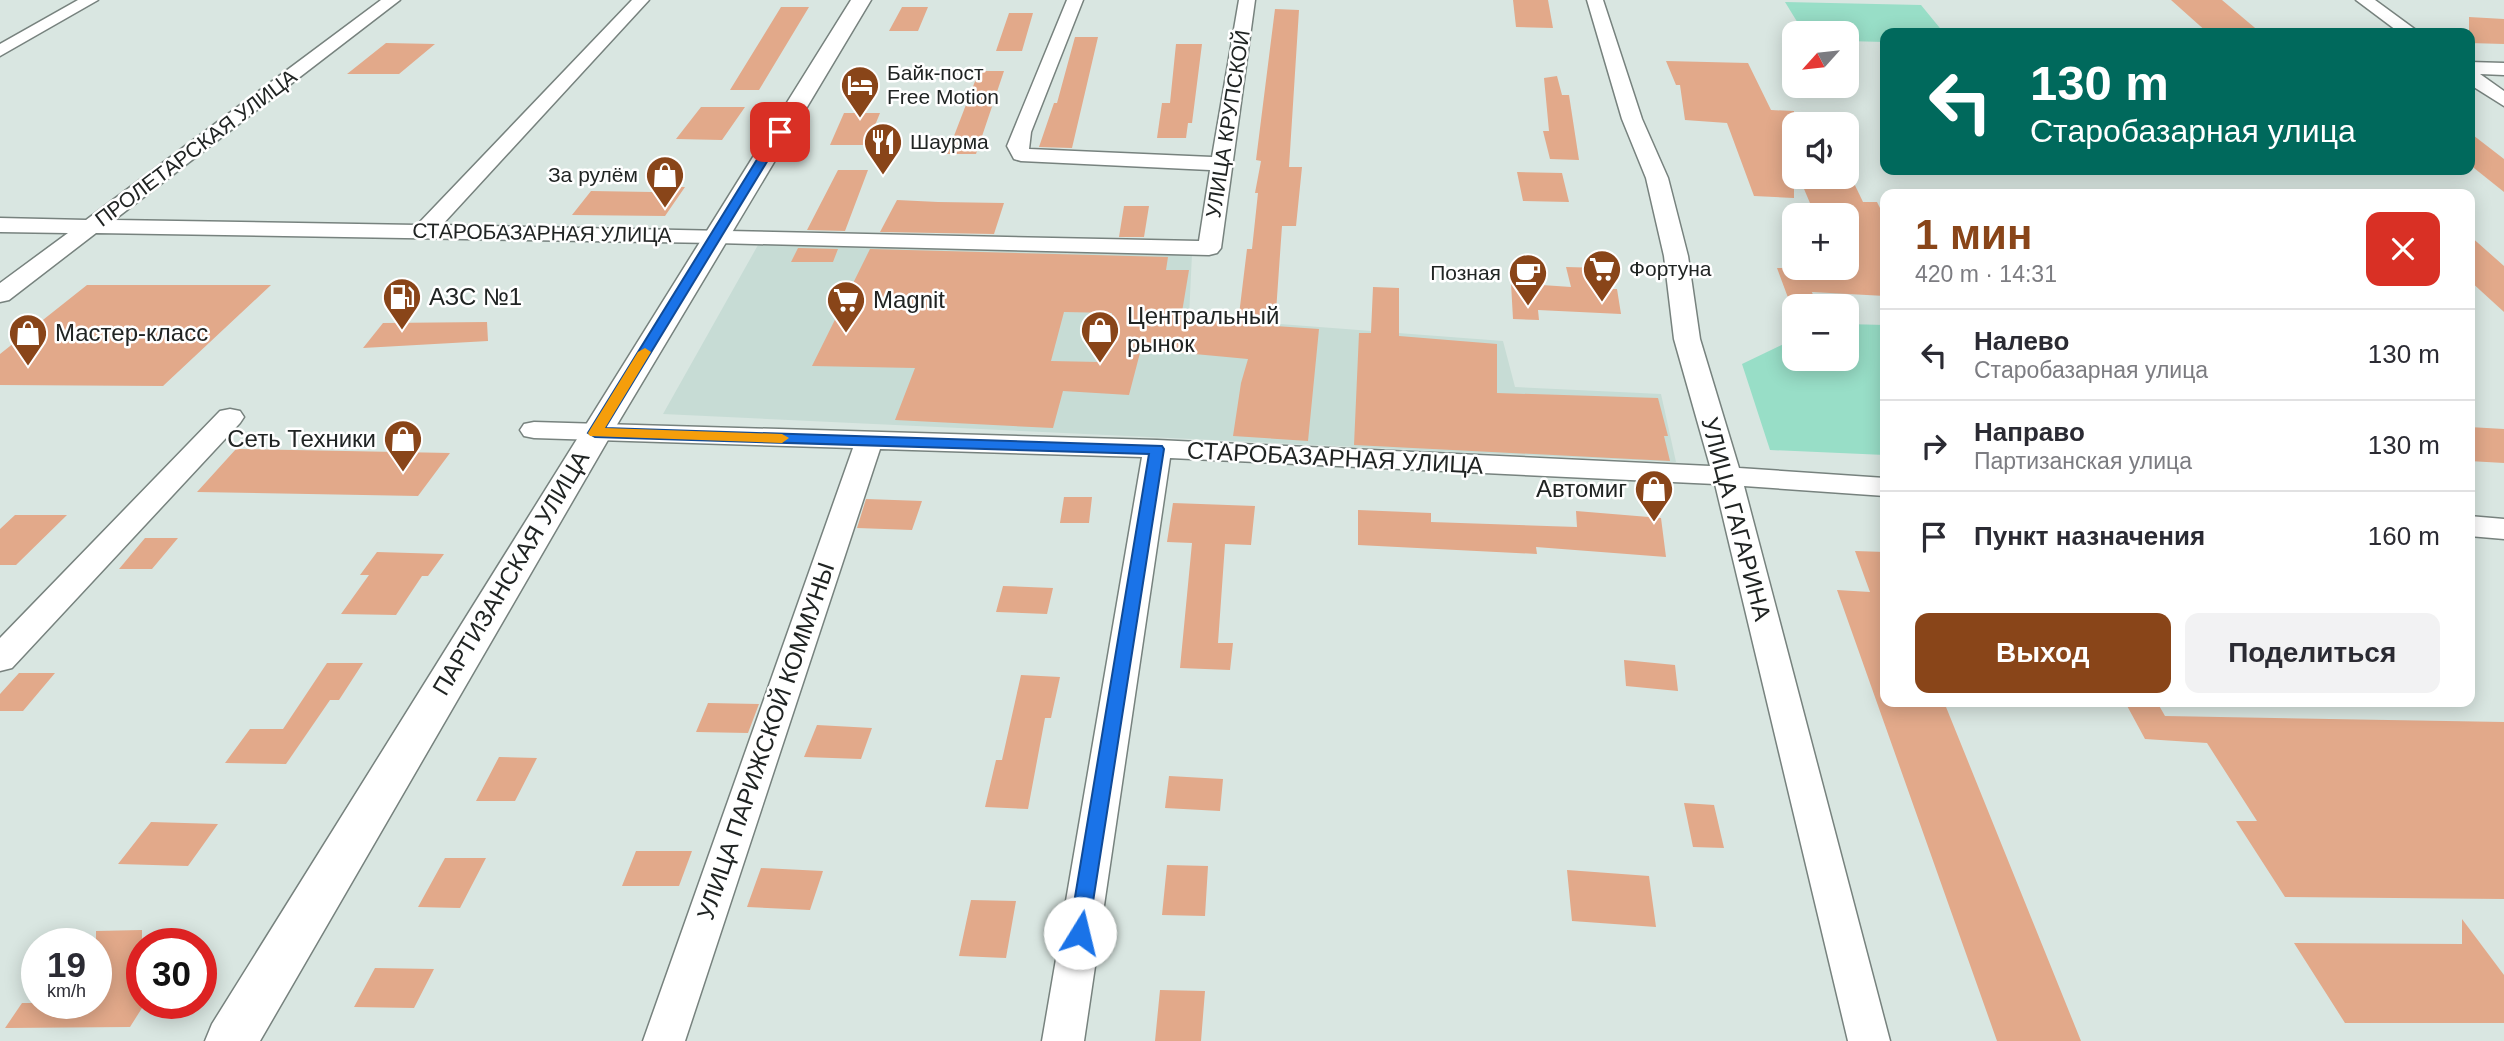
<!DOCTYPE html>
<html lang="ru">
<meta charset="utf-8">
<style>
:root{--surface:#fff;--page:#f2f2f3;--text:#2b2b33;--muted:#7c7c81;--line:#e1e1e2;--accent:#894519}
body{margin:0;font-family:Arial,sans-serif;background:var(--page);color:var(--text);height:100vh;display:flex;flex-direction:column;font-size:26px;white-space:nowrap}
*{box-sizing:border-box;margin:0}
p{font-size:23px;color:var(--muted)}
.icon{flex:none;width:38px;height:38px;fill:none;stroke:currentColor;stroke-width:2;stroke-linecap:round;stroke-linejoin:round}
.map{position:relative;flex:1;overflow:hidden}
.panel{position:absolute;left:1880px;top:189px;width:595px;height:518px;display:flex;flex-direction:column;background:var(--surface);border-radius:14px;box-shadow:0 4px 18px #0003}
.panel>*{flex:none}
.banner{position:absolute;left:1880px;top:28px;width:595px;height:147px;border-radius:14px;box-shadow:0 4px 18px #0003;background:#00695c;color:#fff;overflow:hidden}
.needle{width:46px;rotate:243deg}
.buttons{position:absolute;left:1782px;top:21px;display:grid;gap:14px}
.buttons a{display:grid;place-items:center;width:77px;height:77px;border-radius:14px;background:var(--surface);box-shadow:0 4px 18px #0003;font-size:35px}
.speed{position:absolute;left:21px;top:928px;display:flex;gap:14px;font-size:35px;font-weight:700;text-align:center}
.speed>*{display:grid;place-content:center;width:91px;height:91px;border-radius:50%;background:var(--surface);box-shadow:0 4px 18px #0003;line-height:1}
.speed small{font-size:18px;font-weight:400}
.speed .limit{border:10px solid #d22;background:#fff;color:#111}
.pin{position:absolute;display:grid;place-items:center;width:60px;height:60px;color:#fff;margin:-30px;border-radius:14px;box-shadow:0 4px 10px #0006}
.me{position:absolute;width:77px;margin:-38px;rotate:9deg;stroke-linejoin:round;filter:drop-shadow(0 0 5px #0008)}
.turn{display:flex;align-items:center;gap:24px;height:147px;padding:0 35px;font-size:32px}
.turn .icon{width:91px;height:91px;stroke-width:2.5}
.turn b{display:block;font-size:49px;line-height:60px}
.round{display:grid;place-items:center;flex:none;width:74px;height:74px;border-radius:14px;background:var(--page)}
.overview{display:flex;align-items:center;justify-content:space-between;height:119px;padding:0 35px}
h1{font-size:42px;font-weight:700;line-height:52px;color:var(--accent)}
.button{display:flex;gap:14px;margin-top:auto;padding:14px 35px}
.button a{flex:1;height:80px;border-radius:14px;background:var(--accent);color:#fff;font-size:28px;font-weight:700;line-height:80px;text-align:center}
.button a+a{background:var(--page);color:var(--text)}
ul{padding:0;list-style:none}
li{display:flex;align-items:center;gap:21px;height:91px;padding:0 35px;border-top:2px solid var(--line)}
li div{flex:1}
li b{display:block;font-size:26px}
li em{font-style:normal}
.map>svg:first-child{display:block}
</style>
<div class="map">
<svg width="2504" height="1041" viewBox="0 0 2504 1041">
<rect width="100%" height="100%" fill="#d9e6e1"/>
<path fill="#c7dcd5" d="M758,245L1192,254L1189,317L1503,341L1515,387L1661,394L1676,462L663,414Z"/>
<path fill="#98dec7" d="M1785,2L1921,5L1944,33H1885V42L1846,41V33H1804Z
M1846,324L1885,325V455L1770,450L1742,364L1794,339V359H1846Z"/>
<path fill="#e2a98a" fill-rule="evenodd" d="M1513,0H1548L1553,28L1516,27Z
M2171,0H2222L2261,33H2208Z
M781,7H809L759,90H730Z
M902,7H928L918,31H889Z
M1275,9L1299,10L1289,167H1302L1296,226H1282L1275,326L1319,329L1308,441L1233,436L1241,383L1248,359L1141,349L1129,395L1063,391L1053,428L895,420L915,368L812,366L870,249L1168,257L1166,270H1189L1181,318L1238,323L1247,249H1252L1258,193H1255L1261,161L1256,160ZM1064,312L1112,313L1099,362L1051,361Z
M1009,13H1033L1022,51H996Z
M2469,17L2504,19V44L2469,43Z
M1075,37H1098L1072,148L1039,147L1054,103H1057Z
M386,43L435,44L399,74H347Z
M1176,44H1202L1192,123H1188L1186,138H1157L1162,103H1170Z
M1666,61L1748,63L1771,110L1794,111V198L1754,196L1727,123L1685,120L1680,85H1676Z
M979,71H1004L976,154H947Z
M1557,76L1562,95H1569L1579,160L1550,159L1543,131H1549L1544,78Z
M701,107H745L722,140L676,139Z
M844,113H880L867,145H830Z
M2469,132L2504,159V192L2469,164Z
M838,170H868L845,231L807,230Z
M1517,172L1562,173L1569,202L1523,201Z
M1799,177H1851L1863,202H1877L1885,218V296L1812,292L1816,304L1790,303L1777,268H1846V215H1815Z
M655,187H685L665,216L572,215L591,191L652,192Z
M897,200L938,202L1004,203L994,234L880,232Z
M1124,206H1149L1144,237H1119Z
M2469,235L2504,266V312L2469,280Z
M798,248L838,249L833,262H791Z
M1566,267L1602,268L1607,289H1617L1621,314L1538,310L1539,320L1513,319L1511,283L1571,287Z
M87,285H271L163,386L0,385V354Z
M1373,287L1399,288V336L1497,344V393L1658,398L1668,436H1664L1670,461L1354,445L1359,333H1371Z
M487,322L488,341L363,348L383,323Z
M2469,427L2504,429V463L2469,461Z
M236,449L450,453L418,496L197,492Z
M1064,497H1092L1089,523H1060Z
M866,499L922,501L912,530L857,528Z
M1173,503L1255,506L1251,545L1225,544L1218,643H1233L1230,670L1180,668L1192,543L1167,542Z
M1358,510L1431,513V522L1577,527L1576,511L1661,518L1666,557L1536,547L1537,554L1358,545Z
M15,515H67L16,565H0V529Z
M145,538H178L152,569H119Z
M1855,551L1885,552V702H1944L2081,1041H1997L1837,590L1870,592Z
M377,552L444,554L428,576H422L396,615L341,614L369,575H360Z
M1003,586L1053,588L1047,614L996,612Z
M1624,660L1675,665L1678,691L1626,686Z
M327,663H363L339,700H330L286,764L225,763L250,729H283Z
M19,673H55L23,711H0V694Z
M1021,675L1060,677L1051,718H1045L1028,809L985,807L996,760H1002Z
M2125,702H2157L2165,716L2504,722V899L2285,897L2236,821H2257L2207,743L2145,739Z
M708,703L759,704L748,733L696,732Z
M817,725L872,728L861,759L804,757Z
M499,757L537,758L515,801H476Z
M1169,776L1223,779L1220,811L1165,808Z
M1684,803L1714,805L1724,848L1693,847Z
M151,822L218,824L188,866L118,864Z
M636,851H692L679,886H622Z
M445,858H486L460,908L418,907Z
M1167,865L1208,866L1205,916L1162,915Z
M761,868L823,871L810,910L747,907Z
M1567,870L1649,876L1656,927L1572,921Z
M971,900L1016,901L1006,958L959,956Z
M2462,919L2504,975V1023H2345L2294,943L2462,944Z
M142,930V1008L130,1027L5,1028L22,1003H96V931Z
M375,968L434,969L414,1008L354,1007Z
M1160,990L1205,991L1201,1041H1155Z"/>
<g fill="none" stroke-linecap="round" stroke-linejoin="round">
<g stroke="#77827e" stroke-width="3">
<path id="minor" d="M78,0H98L0,56V44Z
M381,0H400L114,220L417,225L632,0H649L442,225L1199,241L1210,170L1021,161L1014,159L1007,146L1067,0H1083L1031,132L1029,149L1212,157L1239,0H1255L1221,248L1217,253L1209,255L716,243L96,233L9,300L0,302V283L68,233L0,232V218L86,220Z
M1587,0H1603L1642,119L1668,178L1688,256L1700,339L1739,468L1885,478V496L1744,486L1890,1041H1848L1715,484L1170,458L1084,1041H1042L1142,457L880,449L685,1041H643L853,448L534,438L524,436L520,430L524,424L534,422L1157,440L1710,466L1674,339L1664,256L1646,178L1622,119Z
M2356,0H2375L2420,33H2400Z
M2469,62L2504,63V75L2480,74L2504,91V106L2469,84Z
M230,409L240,411L244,417L240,423L12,668L0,671V638L220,411Z
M2469,516L2504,519V539L2469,536Z"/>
</g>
<g stroke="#77827e" stroke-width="3">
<path id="major" d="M851,0H871L612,433L260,1041H205L212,1024Z"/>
</g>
<use href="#minor" fill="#fff" fill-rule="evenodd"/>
<use href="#major" fill="#fff" fill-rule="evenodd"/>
</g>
<path fill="#1a73e8" stroke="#114b97" stroke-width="2" d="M780,129L785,132L605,428L1162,446L1164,449L1087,940L1080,943L1072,940L1069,933L1149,454L595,437L588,433L774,132Z"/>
<path fill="#f59e0b" d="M645,348L651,352L605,428L782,434L789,438L782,443L590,436L588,433L638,352Z"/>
<defs>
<g id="hotel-pin" transform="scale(2.0125)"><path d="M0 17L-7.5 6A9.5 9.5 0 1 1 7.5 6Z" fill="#894519" stroke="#fff"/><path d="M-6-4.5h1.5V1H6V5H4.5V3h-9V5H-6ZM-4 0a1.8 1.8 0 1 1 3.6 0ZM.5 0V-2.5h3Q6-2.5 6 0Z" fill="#fff"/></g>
<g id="restaurant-pin" transform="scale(2.0125)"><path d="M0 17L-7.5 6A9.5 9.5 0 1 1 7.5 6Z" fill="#894519" stroke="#fff"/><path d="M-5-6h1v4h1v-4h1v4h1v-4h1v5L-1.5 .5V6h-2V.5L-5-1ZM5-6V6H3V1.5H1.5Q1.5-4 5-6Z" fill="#fff"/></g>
<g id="shop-pin" transform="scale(2.0125)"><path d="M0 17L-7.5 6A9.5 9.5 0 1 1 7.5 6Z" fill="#894519" stroke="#fff"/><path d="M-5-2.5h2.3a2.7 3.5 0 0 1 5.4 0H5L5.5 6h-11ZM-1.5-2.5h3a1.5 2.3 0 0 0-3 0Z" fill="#fff"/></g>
<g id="supermarket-pin" transform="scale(2.0125)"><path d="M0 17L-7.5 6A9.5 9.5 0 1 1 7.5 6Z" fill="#894519" stroke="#fff"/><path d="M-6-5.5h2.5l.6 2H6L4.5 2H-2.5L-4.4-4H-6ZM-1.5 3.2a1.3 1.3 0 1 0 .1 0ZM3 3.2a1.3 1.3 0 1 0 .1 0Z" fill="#fff"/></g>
<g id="cafe-pin" transform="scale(2.0125)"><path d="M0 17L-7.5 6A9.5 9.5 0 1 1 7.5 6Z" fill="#894519" stroke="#fff"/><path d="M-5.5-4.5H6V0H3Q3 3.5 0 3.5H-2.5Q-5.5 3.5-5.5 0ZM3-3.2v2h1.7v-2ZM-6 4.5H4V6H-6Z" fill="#fff"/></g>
<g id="fuel-pin" transform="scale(2.0125)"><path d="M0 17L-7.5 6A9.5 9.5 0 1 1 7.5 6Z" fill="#894519" stroke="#fff"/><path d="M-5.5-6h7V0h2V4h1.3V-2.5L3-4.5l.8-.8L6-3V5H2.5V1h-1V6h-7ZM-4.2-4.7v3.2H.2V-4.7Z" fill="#fff"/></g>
</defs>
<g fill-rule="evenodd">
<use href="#hotel-pin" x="860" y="85"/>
<use href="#restaurant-pin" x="883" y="142"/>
<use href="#shop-pin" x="665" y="175"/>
<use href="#supermarket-pin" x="1602" y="269"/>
<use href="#cafe-pin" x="1528" y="273"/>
<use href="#fuel-pin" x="402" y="297"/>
<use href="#supermarket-pin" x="846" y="300"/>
<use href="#shop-pin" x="1100" y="330"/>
<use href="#shop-pin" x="28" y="333"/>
<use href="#shop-pin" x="403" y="439"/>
<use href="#shop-pin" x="1654" y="489"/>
</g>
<g text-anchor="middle" stroke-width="5" stroke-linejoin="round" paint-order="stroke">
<g font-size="21" fill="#202423" stroke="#fff" text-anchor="start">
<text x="887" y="80">Байк-пост<tspan x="887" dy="24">Free Motion</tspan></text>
<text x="910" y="149">Шаурма</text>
<text x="638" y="182" text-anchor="end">За рулём</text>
<text x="1629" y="276">Фортуна</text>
<text x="1501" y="280" text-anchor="end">Позная</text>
</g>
<g font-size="21" fill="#202423" stroke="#fff">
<text transform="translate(1228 124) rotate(-81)" y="7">УЛИЦА КРУПСКОЙ</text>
<text transform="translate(196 148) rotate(-37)" y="7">ПРОЛЕТАРСКАЯ УЛИЦА</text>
<text transform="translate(542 233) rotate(1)" y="7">СТАРОБАЗАРНАЯ УЛИЦА</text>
</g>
<g font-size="24" fill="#202423" stroke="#fff" text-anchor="start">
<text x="429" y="305">АЗС №1</text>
<text x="873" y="308">Magnit</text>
<text x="1127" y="324">Центральный<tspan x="1127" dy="28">рынок</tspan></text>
<text x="55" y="341">Мастер-класс</text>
<text x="376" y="447" text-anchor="end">Сеть Техники</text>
<text x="1627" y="497" text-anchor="end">Автомиг</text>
</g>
<g font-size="24" fill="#202423" stroke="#fff">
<text transform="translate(1335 458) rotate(3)" y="8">СТАРОБАЗАРНАЯ УЛИЦА</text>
<text transform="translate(1736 519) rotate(75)" y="8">УЛИЦА ГАГАРИНА</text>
<text transform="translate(511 573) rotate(-59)" y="8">ПАРТИЗАНСКАЯ УЛИЦА</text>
<text transform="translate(766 741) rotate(-71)" y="8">УЛИЦА ПАРИЖСКОЙ КОММУНЫ</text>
</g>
</g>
</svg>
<div class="buttons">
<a><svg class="needle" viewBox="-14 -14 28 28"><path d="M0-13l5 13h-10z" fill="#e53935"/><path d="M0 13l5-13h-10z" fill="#7c7c81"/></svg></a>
<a><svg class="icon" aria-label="sound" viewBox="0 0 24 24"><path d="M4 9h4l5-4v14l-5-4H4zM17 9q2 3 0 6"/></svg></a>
<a>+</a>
<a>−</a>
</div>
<div class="speed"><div>19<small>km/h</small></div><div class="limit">30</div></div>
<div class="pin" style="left:780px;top:132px;background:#d93025"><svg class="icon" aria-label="arrive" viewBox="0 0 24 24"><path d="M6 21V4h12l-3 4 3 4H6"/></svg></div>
<svg class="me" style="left:1080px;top:933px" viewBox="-20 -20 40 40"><circle r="19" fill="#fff"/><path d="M0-13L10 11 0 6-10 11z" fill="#1a73e8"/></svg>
<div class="banner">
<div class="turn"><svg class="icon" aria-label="left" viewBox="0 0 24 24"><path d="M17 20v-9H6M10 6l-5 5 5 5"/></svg><div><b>130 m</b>Старобазарная улица</div></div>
</div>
<section class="panel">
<div class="overview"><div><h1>1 мин</h1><p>420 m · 14:31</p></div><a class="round" style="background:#d93025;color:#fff"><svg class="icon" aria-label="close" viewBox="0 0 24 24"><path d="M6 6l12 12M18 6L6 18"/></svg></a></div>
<ul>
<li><svg class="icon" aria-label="left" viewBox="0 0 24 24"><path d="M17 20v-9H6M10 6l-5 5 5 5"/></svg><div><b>Налево</b><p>Старобазарная улица</p></div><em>130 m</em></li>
<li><svg class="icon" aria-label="right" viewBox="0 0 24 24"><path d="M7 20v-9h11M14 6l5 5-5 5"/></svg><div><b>Направо</b><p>Партизанская улица</p></div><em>130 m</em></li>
<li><svg class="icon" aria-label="arrive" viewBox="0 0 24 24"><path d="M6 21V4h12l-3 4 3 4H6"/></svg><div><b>Пункт назначения</b></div><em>160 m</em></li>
</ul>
<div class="button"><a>Выход</a><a>Поделиться</a></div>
</section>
</div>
